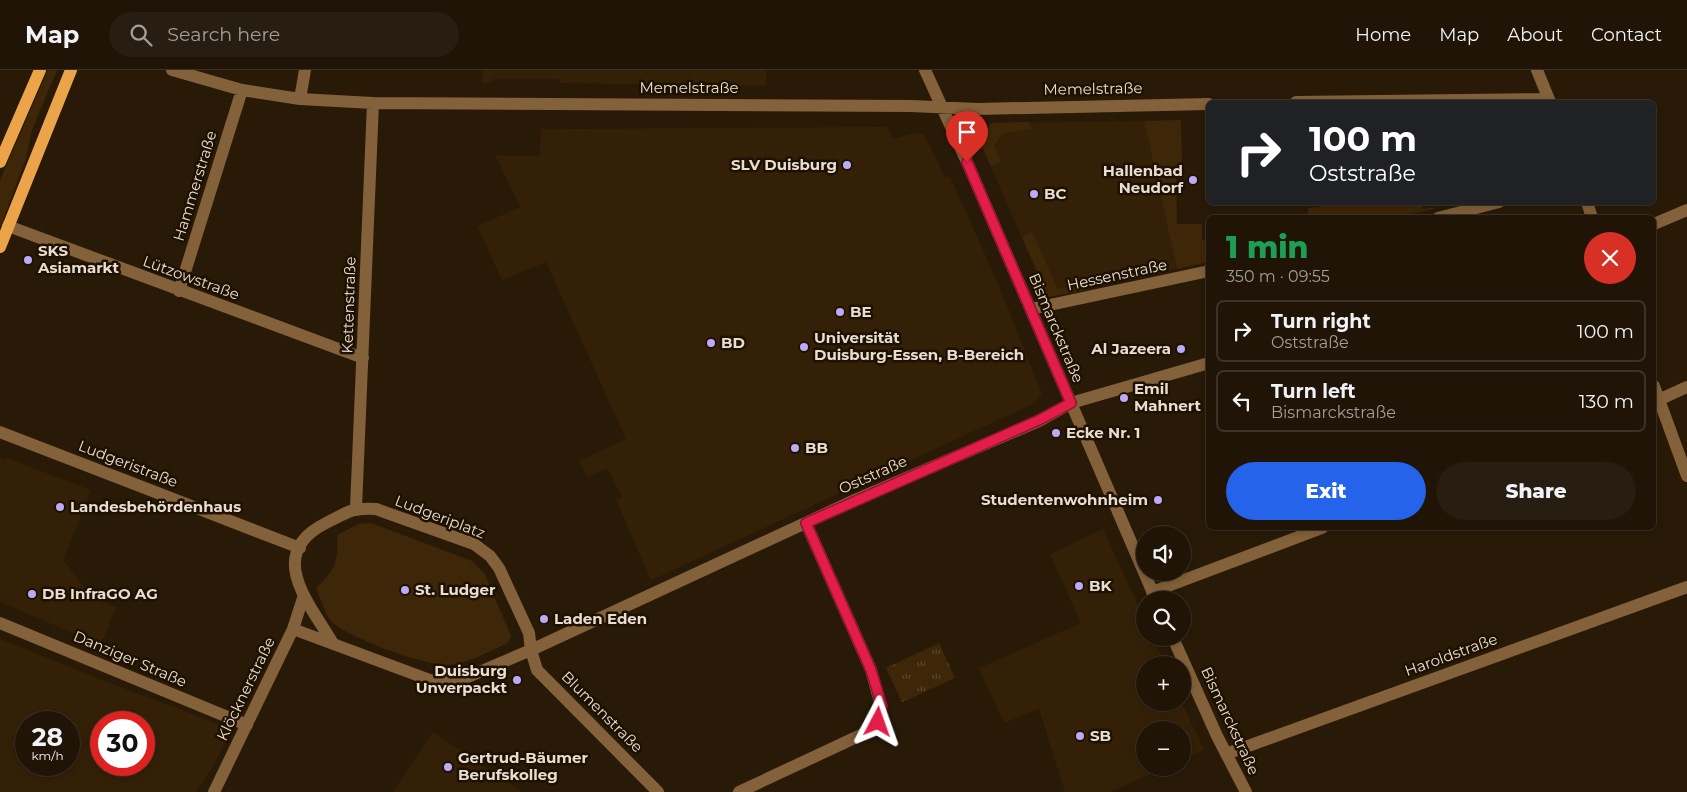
<!DOCTYPE html>
<meta charset="utf-8">
<style>
:root{--surface:#1f1406;--page:#271d10;--text:#f1f3f6;--muted:#a19e9b;--line:#3c3328;--accent:#2563eb}
body{margin:0;font-family:Montserrat,sans-serif;background:var(--page);color:var(--text);height:100vh;display:flex;flex-direction:column;font-size:19px;white-space:nowrap}
*{box-sizing:border-box;margin:0}
p{font-size:16px;color:var(--muted)}
.icon{flex:none;width:28px;height:28px;fill:none;stroke:currentColor;stroke-width:2;stroke-linecap:round;stroke-linejoin:round}
.map{position:relative;flex:1;overflow:hidden}
.sheet{position:absolute;left:1206px;top:145px;width:450px;height:315px;display:flex;flex-direction:column;background:var(--surface);border-radius:8px;box-shadow:0 2px 8px #0003,0 0 0 1px var(--line)}
.sheet>*{flex:none}
.guide{position:absolute;left:1206px;top:30px;width:450px;height:105px;border-radius:8px;box-shadow:0 2px 8px #0003,0 0 0 1px var(--line);background:#202124;color:#fff;overflow:hidden}
.tools{position:absolute;left:1136px;top:456px;display:grid;gap:10px}
.tools a{display:grid;place-items:center;width:55px;height:55px;border-radius:50%;background:var(--surface);box-shadow:0 2px 8px #0003,0 0 0 1px var(--line);font-size:25px}
.speed{position:absolute;left:15px;top:641px;display:flex;gap:10px;font-size:25px;font-weight:700;text-align:center}
.speed>*{display:grid;place-content:center;width:65px;height:65px;border-radius:50%;background:var(--surface);box-shadow:0 2px 8px #0003,0 0 0 1px var(--line);line-height:1}
.speed small{font-size:12px;font-weight:400}
.speed .limit{border:8px solid #d22;background:#fff;color:#111}
.pin{position:absolute;display:grid;place-items:center;width:42px;height:42px;color:#fff;margin:-51px -21px;border-radius:50% 50% 50% 0;rotate:-45deg;box-shadow:0 0 5px #0007}
.pin .icon{rotate:45deg}
.me{position:absolute;width:55px;margin:-28px;rotate:4deg;stroke-linejoin:round;filter:drop-shadow(0 0 4px #0008)}
.turn{display:flex;align-items:center;gap:18px;height:105px;padding:0 20px;font-size:22px}
.turn .icon{width:65px;height:65px;stroke-width:2.5}
.turn b{display:block;font-size:35px;line-height:42px}
.round{display:grid;place-items:center;flex:none;width:52px;height:52px;border-radius:26px;background:var(--page)}
.overview{display:flex;align-items:center;justify-content:space-between;height:85px;padding:0 20px}
h1{font-size:30px;font-weight:800;line-height:38px;color:#1e9e55}
.action{display:flex;gap:10px;margin-top:auto;padding:10px 20px}
.action a{flex:1;height:58px;border-radius:30px;background:var(--accent);color:#fff;font-size:20px;font-weight:800;line-height:58px;text-align:center}
.action a+a{background:var(--page);color:var(--text)}
ul{padding:0;list-style:none}
li{display:flex;align-items:center;gap:15px;height:62px;margin:0 10px 8px;padding:0 10px;border:2px solid var(--line);border-radius:8px}
li div{flex:1}
li b{display:block;font-size:19px}
li em{font-style:normal}
header{display:flex;align-items:center;gap:30px;box-sizing:border-box;height:70px;padding:0 25px;background:var(--surface);border-bottom:1px solid var(--line)}
header strong{font-size:24px}
nav{display:flex;gap:28px;margin-inline-start:auto;font-size:18px}
.search{width:350px;height:45px;background:var(--page);display:flex;align-items:center;gap:12px;box-sizing:border-box;padding:0 18px;border-radius:28px;color:var(--muted);font-size:19px}
.map>svg:first-child{display:block}
</style>
<header>
<strong>Map</strong>
<div class="search"><svg class="icon" aria-label="search" viewBox="0 0 24 24"><circle cx="10" cy="10" r="6"/><path d="M15 15l6 6"/></svg>Search here</div>
<nav><a>Home</a><a>Map</a><a>About</a><a>Contact</a></nav>
</header>
<div class="map">
<svg width="1687" height="722" viewBox="0 0 1687 722">
<defs>
<pattern id="park-tufts" width="24" height="20" patternUnits="userSpaceOnUse" patternTransform="scale(1.25)"><rect width="24" height="20" fill="#3e2708"/><path d="M3 7l-1-3M5 7V3M7 7l1-3M15 17l-1-3M17 17v-4M19 17l1-3" fill="none" stroke="#5a462b"/></pattern>
</defs>
<rect width="100%" height="100%" fill="#291a08"/>
<path fill="#332007" fill-rule="evenodd" d="M482,0H766V16L560,13L559,9H493L492,13H483Z
M1144,51L1177,199L1048,227L979,70L991,53Z
M887,57L893,69L914,63L924,64L945,107L950,106L999,216L1042,324L1035,333L651,510L616,430L622,427L607,398L587,407L579,391L626,369L546,192L502,210L477,156L520,137L495,85L540,86L541,59Z
M0,388L5,390L6,388L91,420L63,490L91,526L116,537L101,575L0,532Z
M1103,459L1145,551V568H1153L1165,595H1145V632L1182,633L1204,680L1183,689L1182,660H1145V698H1164L1110,722H1065L1039,639L1004,653L979,598L1081,553L1050,484Z
M0,569L102,610L232,659L211,700L196,722H0ZM26,652H69V695H26ZM144,652V695H101V652Z
M433,662L522,722H393Z"/>
<path fill="#3e2708" d="M48,0H57L32,60L26,89L0,158V110Z
M1181,50L1182,102L1176,103L1177,154H1202V170H1209V192L1177,199L1144,51Z
M1028,52L1031,59L1003,63L994,75L1001,92L991,96L979,70L991,53Z
M1321,133H1422L1423,139L1434,137V139L1397,147H1308V138L1320,137Z
M1032,162L1058,219L1085,213L1087,220L1048,227L1022,167Z
M371,453L472,491L485,504L511,566L508,573C489,581 468,594 447,595C426,596 343,566 330,550C324,541 320,527 316,518C335,501 339,490 337,465L359,454Z"/>
<path fill="url(#park-tufts)" d="M939,573L955,608L902,632L886,598Z"/>
<g fill="none" stroke-linecap="round" stroke-linejoin="round">
<path stroke="#83613a" stroke-width="12" d="M172,0L242,20L300,29L373,33L911,36L977,39L1209,34
M925,0L967,92L1156,530
M1537,0L1550,32
M300,29L305,0
M1296,32L1548,29
M1587,132L1592,148
M1438,148L1499,132
M1654,154L1687,140
M8,156L363,288
M179,221L242,20
M1031,239L1209,201
M1654,316L1687,406
M1654,332L1687,317
M0,362L300,478
M356,438L373,33
M1152,522L1322,458
M0,553L247,655
M293,559L438,613L463,609L531,580L529,563L499,498L490,486L474,474L376,439C352,437 346,443 326,453C264,484 310,534 332,572
M1173,568L1217,666L1246,722
M1226,684L1687,517
M214,722L293,559L303,528
M658,722L537,600L531,580L855,430L1039,351L1071,333L1209,293
M739,722L863,664L877,652L881,636L871,600L806,453"/>
<path stroke="#eca44b" stroke-width="12" d="M0,92L40,0
M0,177L71,0"/>
</g>
<g fill="none" stroke-linecap="round" stroke-linejoin="round">
<g stroke="#92132f" stroke-width="12">
<path id="route" d="M878,652L882,636L871,600L806,453L1039,350L1071,333L967,92"/>
</g>
<use href="#route" stroke="#e11d48" stroke-width="9"/>
</g>
<g fill="#bbaaf6" stroke="#1f1102" stroke-width="2">
<circle cx="847" cy="95" r="5"/>
<circle cx="1193" cy="110" r="5"/>
<circle cx="1034" cy="124" r="5"/>
<circle cx="28" cy="190" r="5"/>
<circle cx="840" cy="242" r="5"/>
<circle cx="711" cy="273" r="5"/>
<circle cx="804" cy="277" r="5"/>
<circle cx="1181" cy="279" r="5"/>
<circle cx="1124" cy="328" r="5"/>
<circle cx="1056" cy="363" r="5"/>
<circle cx="795" cy="378" r="5"/>
<circle cx="1158" cy="430" r="5"/>
<circle cx="60" cy="437" r="5"/>
<circle cx="1079" cy="516" r="5"/>
<circle cx="405" cy="520" r="5"/>
<circle cx="32" cy="524" r="5"/>
<circle cx="544" cy="549" r="5"/>
<circle cx="517" cy="610" r="5"/>
<circle cx="1080" cy="666" r="5"/>
<circle cx="448" cy="697" r="5"/>
</g>
<g text-anchor="middle" stroke-width="5" stroke-linejoin="round" paint-order="stroke">
<g font-size="15" fill="#e8ddd2" stroke="#1f1102">
<text x="689" y="23">Memelstraße</text>
<text transform="translate(1093 19) rotate(-1)" y="5">Memelstraße</text>
<text transform="translate(195 116) rotate(-73)" y="5">Hammerstraße</text>
<text transform="translate(1117 205) rotate(-12)" y="5">Hessenstraße</text>
<text transform="translate(191 208) rotate(20)" y="5">Lützowstraße</text>
<text transform="translate(349 235) rotate(-88)" y="5">Kettenstraße</text>
<text transform="translate(1056 258) rotate(67)" y="5">Bismarckstraße</text>
<text transform="translate(128 394) rotate(21)" y="5">Ludgeristraße</text>
<text transform="translate(873 405) rotate(-24)" y="5">Oststraße</text>
<text transform="translate(440 447) rotate(21)" y="5">Ludgeriplatz</text>
<text transform="translate(1451 585) rotate(-20)" y="5">Haroldstraße</text>
<text transform="translate(130 589) rotate(23)" y="5">Danziger Straße</text>
<text transform="translate(246 619) rotate(-64)" y="5">Klöcknerstraße</text>
<text transform="translate(602 642) rotate(45)" y="5">Blumenstraße</text>
<text transform="translate(1230 651) rotate(65)" y="5">Bismarckstraße</text>
</g>
<g font-size="15" font-weight="bold" fill="#e8ddd2" stroke="#1f1102" text-anchor="start">
<text x="837" y="100" text-anchor="end">SLV Duisburg</text>
<text x="1183" y="106" text-anchor="end">Hallenbad<tspan x="1183" dy="17">Neudorf</tspan></text>
<text x="1044" y="129">BC</text>
<text x="38" y="186">SKS<tspan x="38" dy="17">Asiamarkt</tspan></text>
<text x="850" y="247">BE</text>
<text x="814" y="273">Universität<tspan x="814" dy="17">Duisburg-Essen, B-Bereich</tspan></text>
<text x="721" y="278">BD</text>
<text x="1171" y="284" text-anchor="end">Al Jazeera</text>
<text x="1134" y="324">Emil<tspan x="1134" dy="17">Mahnert</tspan></text>
<text x="1066" y="368">Ecke Nr. 1</text>
<text x="805" y="383">BB</text>
<text x="1148" y="435" text-anchor="end">Studentenwohnheim</text>
<text x="70" y="442">Landesbehördenhaus</text>
<text x="1089" y="521">BK</text>
<text x="415" y="525">St. Ludger</text>
<text x="42" y="529">DB InfraGO AG</text>
<text x="554" y="554">Laden Eden</text>
<text x="507" y="606" text-anchor="end">Duisburg<tspan x="507" dy="17">Unverpackt</tspan></text>
<text x="1090" y="671">SB</text>
<text x="458" y="693">Gertrud-Bäumer<tspan x="458" dy="17">Berufskolleg</tspan></text>
</g>
</g>
</svg>
<div class="tools">
<a><svg class="icon" aria-label="sound" viewBox="0 0 24 24"><path d="M4 9h4l5-4v14l-5-4H4zM17 9q2 3 0 6"/></svg></a>
<a><svg class="icon" aria-label="search" viewBox="0 0 24 24"><circle cx="10" cy="10" r="6"/><path d="M15 15l6 6"/></svg></a>
<a>+</a>
<a>−</a>
</div>
<div class="speed"><div>28<small>km/h</small></div><div class="limit">30</div></div>
<div class="pin" style="left:967px;top:92px;background:#d93025"><svg class="icon" aria-label="arrive" viewBox="0 0 24 24"><path d="M6 21V4h12l-3 4 3 4H6"/></svg></div>
<svg class="me" style="left:878px;top:652px" viewBox="-20 -20 40 40"><path d="M0-17L14 15 0 8-14 15z" fill="#e11d48" stroke="#fff" stroke-width="4"/></svg>
<div class="guide">
<div class="turn"><svg class="icon" aria-label="right" viewBox="0 0 24 24"><path d="M7 20v-9h11M14 6l5 5-5 5"/></svg><div><b>100 m</b>Oststraße</div></div>
</div>
<section class="sheet">
<div class="overview"><div><h1>1 min</h1><p>350 m · 09:55</p></div><a class="round" style="background:#d93025;color:#fff"><svg class="icon" aria-label="close" viewBox="0 0 24 24"><path d="M6 6l12 12M18 6L6 18"/></svg></a></div>
<ul>
<li><svg class="icon" aria-label="right" viewBox="0 0 24 24"><path d="M7 20v-9h11M14 6l5 5-5 5"/></svg><div><b>Turn right</b><p>Oststraße</p></div><em>100 m</em></li>
<li><svg class="icon" aria-label="left" viewBox="0 0 24 24"><path d="M17 20v-9H6M10 6l-5 5 5 5"/></svg><div><b>Turn left</b><p>Bismarckstraße</p></div><em>130 m</em></li>
</ul>
<div class="action"><a>Exit</a><a>Share</a></div>
</section>
</div>
